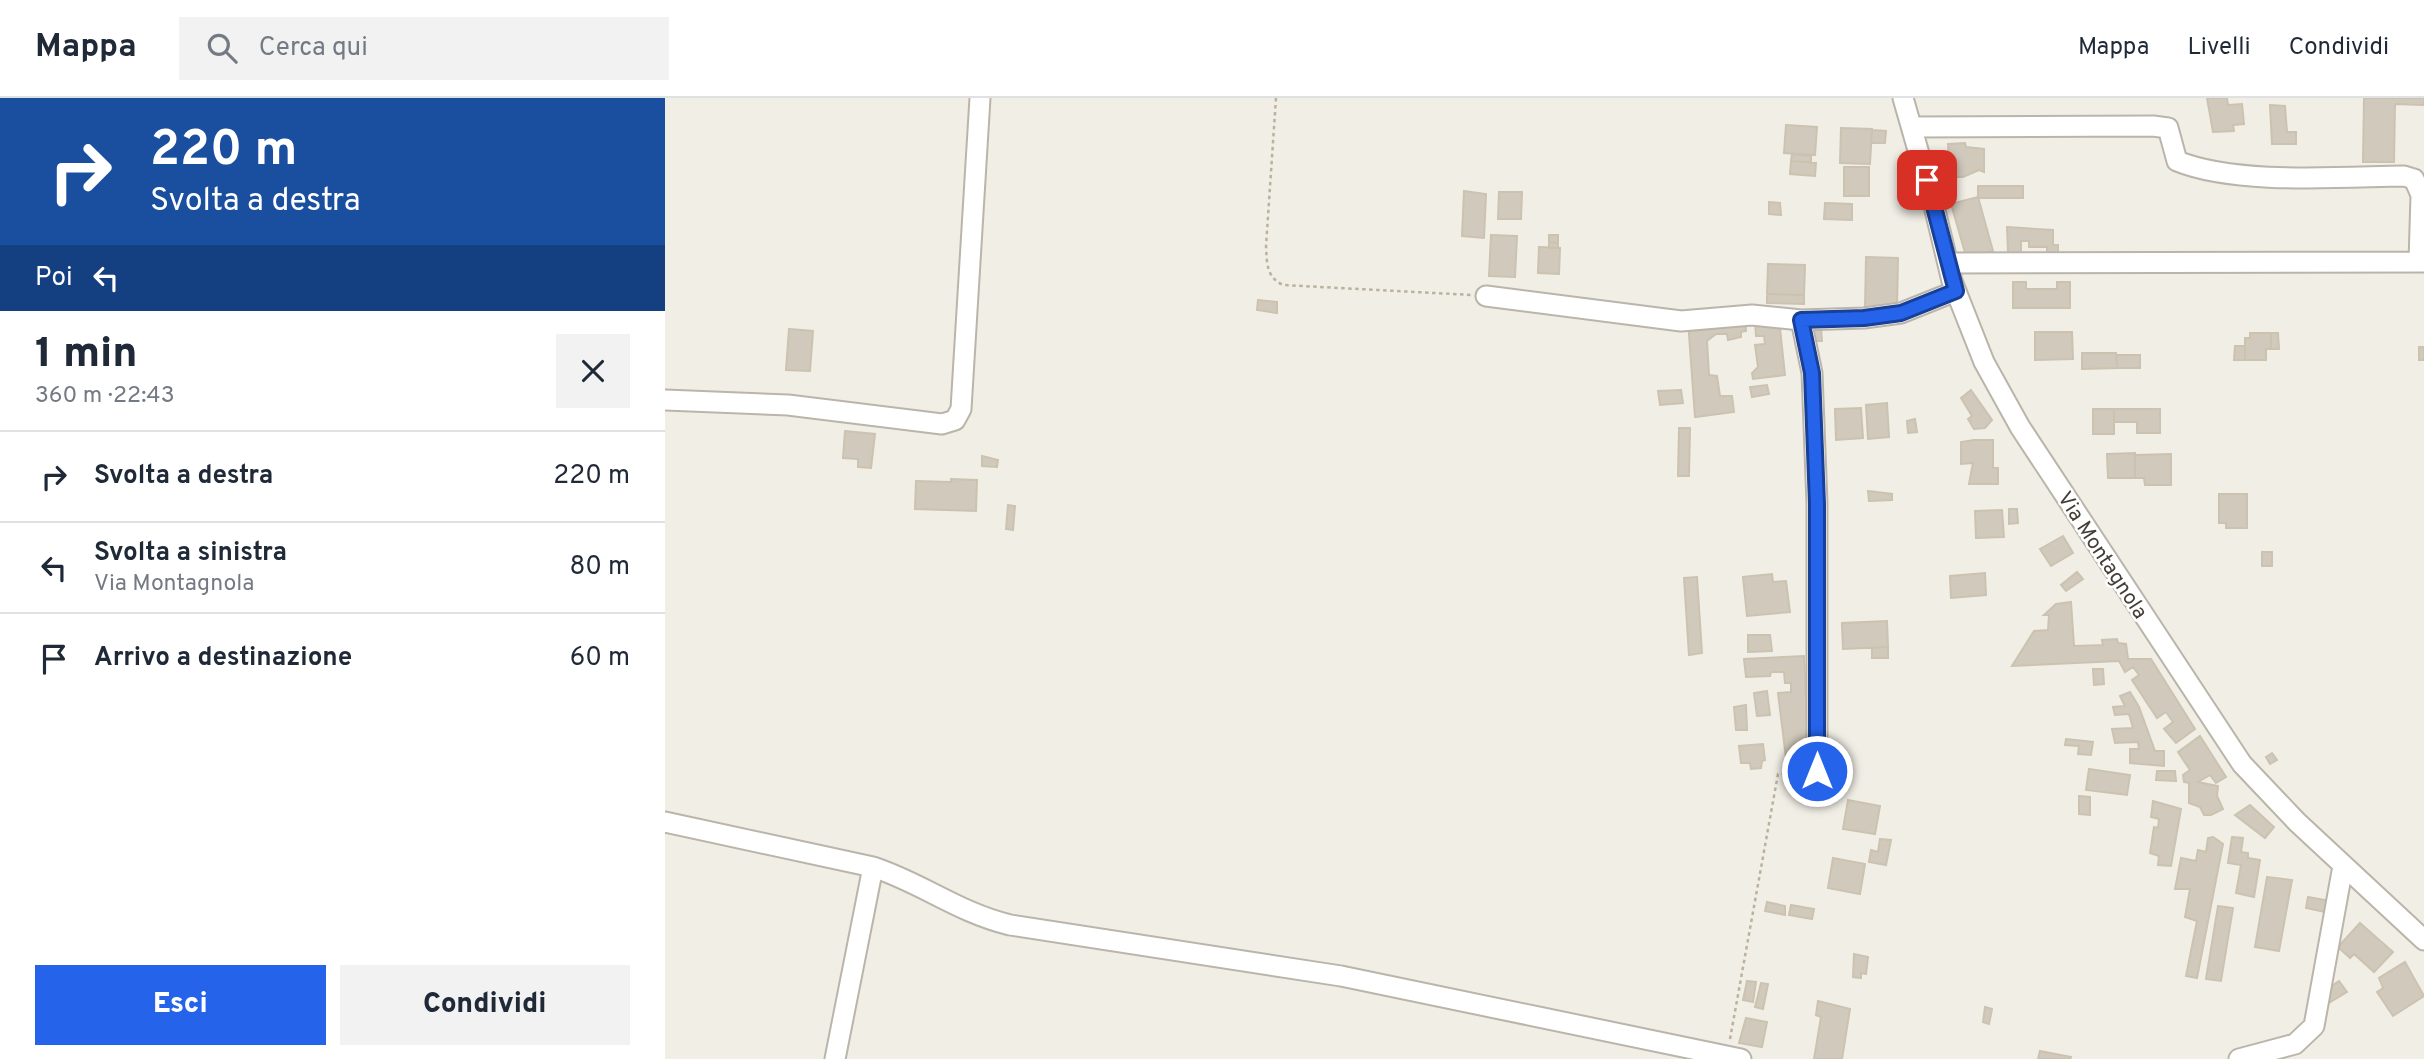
<!DOCTYPE html>
<html lang="it">
<meta charset="utf-8">
<style>
:root{--surface:#fff;--page:#f2f2f3;--text:#1f2937;--muted:#747a83;--line:#e0e1e3;--accent:#2563eb}
body{margin:0;font-family:Overpass,sans-serif;background:var(--page);color:var(--text);height:100vh;display:flex;flex-direction:column;font-size:26px;white-space:nowrap}
*{box-sizing:border-box;margin:0}
p{font-size:23px;color:var(--muted)}
.icon{flex:none;width:38px;height:38px;fill:none;stroke:currentColor;stroke-width:2;stroke-linecap:round;stroke-linejoin:round}
.map{position:relative;flex:1;overflow:hidden}
.sheet{display:flex;flex-direction:column;background:var(--surface);width:665px}
.sheet>*{flex:none}
.banner{background:#1a4fa0;color:#fff;overflow:hidden}
.pin{position:absolute;display:grid;place-items:center;width:60px;height:60px;color:#fff;margin:-30px;border-radius:14px;box-shadow:0 4px 10px #0006}
.me{position:absolute;width:77px;margin:-38px;rotate:0deg;stroke-linejoin:round;filter:drop-shadow(0 0 5px #0008)}
.turn{display:flex;align-items:center;gap:24px;height:147px;padding:0 35px;font-size:32px}
.turn .icon{width:91px;height:91px;stroke-width:2.5}
.turn b{display:block;font-size:49px;line-height:60px}
.then{display:flex;align-items:center;height:66px;padding:0 35px;background:#0003;gap:14px;font-size:26px}
.round{display:grid;place-items:center;flex:none;width:74px;height:74px;border-radius:0px;background:var(--page)}
.headline{display:flex;align-items:center;justify-content:space-between;height:119px;padding:0 35px}
h1{font-size:42px;font-weight:800;line-height:52px}
.cta{display:flex;gap:14px;margin-top:auto;padding:14px 35px}
.cta a{flex:1;height:80px;border-radius:0px;background:var(--accent);color:#fff;font-size:28px;font-weight:800;line-height:80px;text-align:center}
.cta a+a{background:var(--page);color:var(--text)}
ul{padding:0;list-style:none}
li{display:flex;align-items:center;gap:21px;height:91px;padding:0 35px;border-top:2px solid var(--line)}
li div{flex:1}
li b{display:block;font-size:26px}
li em{font-style:normal}
header{display:flex;align-items:center;gap:42px;box-sizing:border-box;height:98px;padding:0 35px;background:var(--surface);border-bottom:2px solid var(--line)}
header strong{font-size:33px}
nav{display:flex;gap:38px;margin-inline-start:auto;font-size:24px}
.search{width:490px;height:63px;background:var(--page);display:flex;align-items:center;gap:18px;box-sizing:border-box;padding:0 24px;border-radius:0px;color:var(--muted);font-size:26px}
main{display:flex;flex:1;min-height:0}
.map>svg:first-child{display:block}
</style>
<header>
<strong>Mappa</strong>
<div class="search"><svg class="icon" aria-label="search" viewBox="0 0 24 24"><circle cx="10" cy="10" r="6"/><path d="M15 15l6 6"/></svg>Cerca qui</div>
<nav><a>Mappa</a><a>Livelli</a><a>Condividi</a></nav>
</header>
<main>
<section class="sheet">
<div class="banner">
<div class="turn"><svg class="icon" aria-label="right" viewBox="0 0 24 24"><path d="M7 20v-9h11M14 6l5 5-5 5"/></svg><div><b>220 m</b>Svolta a destra</div></div>
<div class="then">Poi<svg class="icon" aria-label="left" viewBox="0 0 24 24"><path d="M17 20v-9H6M10 6l-5 5 5 5"/></svg></div>
</div>
<div class="headline"><div><h1>1 min</h1><p>360 m · 22:43</p></div><a class="round"><svg class="icon" aria-label="close" viewBox="0 0 24 24"><path d="M6 6l12 12M18 6L6 18"/></svg></a></div>
<ul>
<li><svg class="icon" aria-label="right" viewBox="0 0 24 24"><path d="M7 20v-9h11M14 6l5 5-5 5"/></svg><div><b>Svolta a destra</b></div><em>220 m</em></li>
<li><svg class="icon" aria-label="left" viewBox="0 0 24 24"><path d="M17 20v-9H6M10 6l-5 5 5 5"/></svg><div><b>Svolta a sinistra</b><p>Via Montagnola</p></div><em>80 m</em></li>
<li><svg class="icon" aria-label="arrive" viewBox="0 0 24 24"><path d="M6 21V4h12l-3 4 3 4H6"/></svg><div><b>Arrivo a destinazione</b></div><em>60 m</em></li>
</ul>
<div class="cta"><a>Esci</a><a>Condividi</a></div>
</section>
<div class="map">
<svg width="1759" height="961" viewBox="0 0 1759 961">
<rect width="100%" height="100%" fill="#f1eee6"/>
<path fill="#d1cabc" stroke="#cbc2b0" stroke-width="2" d="M1542,0H1562L1563,7L1577,6L1579,26L1568,27L1569,33L1548,34Z
M1699,0H1759V7L1730,6L1729,64H1698Z
M1605,7L1620,8L1622,34H1631V46H1607Z
M1121,27L1152,29L1150,57L1119,55Z
M1176,30L1207,31L1205,66L1175,65Z
M1207,32L1221,33L1220,45H1206Z
M1300,45L1301,49L1319,51V74L1314,72L1298,79H1285L1283,46Z
M1127,56L1146,58V64L1126,63Z
M1126,63L1151,65L1150,78L1125,76Z
M1179,69H1204V98H1179Z
M1313,88H1358V100H1313Z
M799,93L821,96L819,140L797,138Z
M834,94H857L856,121H833Z
M1313,99L1328,153L1301,158L1286,106Z
M1104,104L1115,105L1116,117L1104,116Z
M1160,105L1187,106V122L1159,121Z
M1342,129L1388,132V147H1393V158L1382,157V149H1364V143H1356V155H1343Z
M826,137L852,138L850,179L824,178Z
M884,137H893V145L884,144Z
M884,144L893,145V150H884Z
M874,149L895,150L894,176L873,175Z
M1201,159L1233,160L1232,211L1200,210Z
M1103,166L1140,167L1139,197L1102,196Z
M1348,184H1361V191H1392V184H1405V210H1348Z
M1102,196L1139,197V206L1102,205Z
M593,202L612,204V215L592,212Z
M1080,219L1081,233L1076,234V239L1063,242L1062,236H1051L1042,243L1044,277L1052,278L1055,298H1067L1069,314L1030,319L1023,223Z
M1114,221L1120,277L1088,281L1087,275L1093,269L1090,247L1100,246L1099,238H1091L1090,223Z
M1147,230H1156L1157,243H1148Z
M124,231L148,233L145,273L121,272Z
M1370,234H1407L1408,261L1370,262Z
M1585,235H1606V251H1601V262H1580V240H1585Z
M1606,235H1613L1614,251H1606Z
M1570,248H1580V262H1569Z
M1754,249H1759V262H1754Z
M1417,255H1451L1452,270L1417,271Z
M1451,257H1475V270H1452Z
M1102,287L1104,296L1087,299L1085,289Z
M1016,292L1018,305L995,307L993,293Z
M1306,292L1327,322L1320,330L1309,331L1303,321L1307,318L1296,300Z
M1222,305L1224,339L1203,341L1201,307Z
M1196,310L1198,340L1171,342L1170,311Z
M1428,311H1449V336H1428Z
M1449,311H1495V335H1472V324H1449Z
M1250,321L1252,334L1243,335L1242,323Z
M1014,330H1025L1024,378H1013Z
M180,333L210,336L206,370L193,369V361L178,360Z
M1309,342H1328V370H1333V386H1304L1308,365L1296,366V344Z
M1470,355V380H1443L1442,356Z
M1506,356V387H1480L1479,380H1470V357Z
M317,358L333,362L332,369L317,368Z
M286,381L312,382L311,413L250,411L251,383L286,384Z
M1203,393L1227,396V402L1204,403Z
M1554,396H1582V430H1561V425H1554Z
M343,407L350,408L348,432L341,431Z
M1344,411H1352L1353,425L1344,426Z
M1337,412L1339,439L1311,440L1310,413Z
M1398,438L1408,455L1386,468L1375,451Z
M1597,454H1607V468H1597Z
M1412,474L1418,481L1401,493L1396,487Z
M1320,475L1321,497L1286,500L1285,478Z
M1107,476L1108,484L1121,483L1125,514L1082,518L1078,479Z
M1032,479L1037,555L1024,557L1019,480Z
M1406,504L1409,548L1438,547L1437,542L1452,541L1453,545L1461,546L1463,561H1486L1530,631L1511,645L1499,631L1508,624L1501,614L1492,620L1467,582L1474,577L1468,569L1460,574L1454,563L1347,568L1369,533L1383,532L1384,517H1379L1391,506Z
M1222,523L1223,549L1178,551L1177,525Z
M1083,537H1105L1107,553L1083,554Z
M1223,549V560H1207V550Z
M1139,558L1144,668H1122L1113,595L1126,594V585H1120L1119,574H1106L1105,578L1081,579L1079,561Z
M1428,571H1438L1439,586L1429,587Z
M1102,593L1105,617L1092,618L1089,595Z
M1465,594L1474,609L1490,653H1499V668L1465,665V651H1474L1473,644L1450,645L1447,631L1468,630L1464,616L1450,617L1448,609L1460,608L1455,598Z
M1081,607L1082,632H1071L1069,609Z
M1535,638L1561,679L1551,685L1545,677L1533,684L1553,688L1552,698L1558,711L1546,717H1539L1535,709L1524,705V685L1519,684L1518,677L1525,672L1513,654Z
M1401,641L1428,644L1426,657L1413,656L1414,648L1400,647Z
M1098,646L1100,662L1097,663L1096,670L1086,671L1085,665H1076L1074,648Z
M1607,655L1612,662L1605,666L1601,659Z
M1424,671L1465,677L1462,697L1421,692Z
M1492,673H1510L1511,683L1491,682Z
M1414,698L1425,699V717L1414,716Z
M1183,702L1215,708L1210,736L1178,731Z
M1488,703L1516,711L1506,768L1493,767L1494,758L1485,755L1489,729L1493,730L1494,721L1486,719Z
M1585,707L1609,729L1600,740L1570,717Z
M1548,739L1558,746L1532,880L1521,878L1532,823L1520,819L1525,791H1510L1516,760L1531,763L1533,752L1541,754L1543,740Z
M1567,739L1578,740L1576,754L1583,755V760L1595,762L1589,799L1571,795L1576,767L1563,765Z
M1215,741L1226,742L1221,767L1204,764L1206,752L1213,754Z
M1168,760L1200,766L1195,796L1163,790Z
M1602,779L1627,782L1614,853L1590,849Z
M1643,799L1666,803L1665,815L1641,810Z
M1102,804L1120,808V817L1100,813Z
M1126,807L1149,811L1147,821L1124,817Z
M1553,808L1568,810L1556,883L1541,881Z
M1695,825L1728,854L1709,874L1689,856L1685,860L1673,849Z
M1189,856L1203,859L1201,876L1196,875V880L1188,879Z
M1740,864L1759,898L1728,918L1712,894L1718,890L1714,880Z
M1082,883L1091,884L1088,904L1078,902Z
M1674,883L1682,894L1662,906L1665,889Z
M1096,885L1103,886L1098,911L1090,909Z
M1153,903L1185,911L1177,961H1149L1156,919L1151,917Z
M1320,909L1327,911L1324,926L1318,924Z
M1081,920L1102,924L1097,949L1074,945Z
M1375,953L1406,959L1405,961H1373Z"/>
<g fill="none" stroke-linecap="round" stroke-linejoin="round">
<g stroke="#bbb5a9" stroke-width="23">
<path id="minor" d="M1238,0L1269,108L1287,183L1319,264L1355,329L1577,666L1632,724L1759,842
M1247,29L1488,28L1503,30L1512,63C1571,87 1674,79 1739,78L1749,81L1756,97L1754,164
M1283,165L1759,164
M821,198L1016,223L1087,217L1136,222L1199,220L1236,215L1291,193
M1136,222L1147,275L1152,406V673
M0,302L123,307L277,326L290,322L296,311L315,0
M0,724L208,769C257,785 292,814 345,827L676,878L1076,961
M170,961L208,769
M1574,961L1630,946L1649,928L1678,768"/>
</g>
<path stroke="#bcb19c" stroke-width="2.5" stroke-dasharray="3.5 3.5" stroke-linecap="butt" d="M611,0L601,148C602,165 601,179 618,187L807,197
M1065,941L1113,676L1135,674"/>
<use href="#minor" stroke="#fff" stroke-width="19"/>
</g>
<g fill="none" stroke-linecap="round" stroke-linejoin="round">
<g stroke="#184099" stroke-width="18">
<path id="route" d="M1152,673V406L1147,275L1136,222L1199,220L1236,215L1291,193L1262,82"/>
</g>
<use href="#route" stroke="#2563eb" stroke-width="12"/>
</g>
<g text-anchor="middle" stroke-width="5" stroke-linejoin="round" paint-order="stroke">
<g font-size="21" fill="#433e36" stroke="#fff">
<text transform="translate(1438 457) rotate(57)" y="7">Via Montagnola</text>
</g>
</g>
</svg>
<div class="pin" style="left:1262px;top:82px;background:#d93025"><svg class="icon" aria-label="arrive" viewBox="0 0 24 24"><path d="M6 21V4h12l-3 4 3 4H6"/></svg></div>
<svg class="me" style="left:1152px;top:673px" viewBox="-20 -20 40 40"><circle r="17" fill="#2563eb" stroke="#fff" stroke-width="3"/><path d="M0-11L8 9 0 5-8 9z" fill="#fff"/></svg>
</div>
</main>
